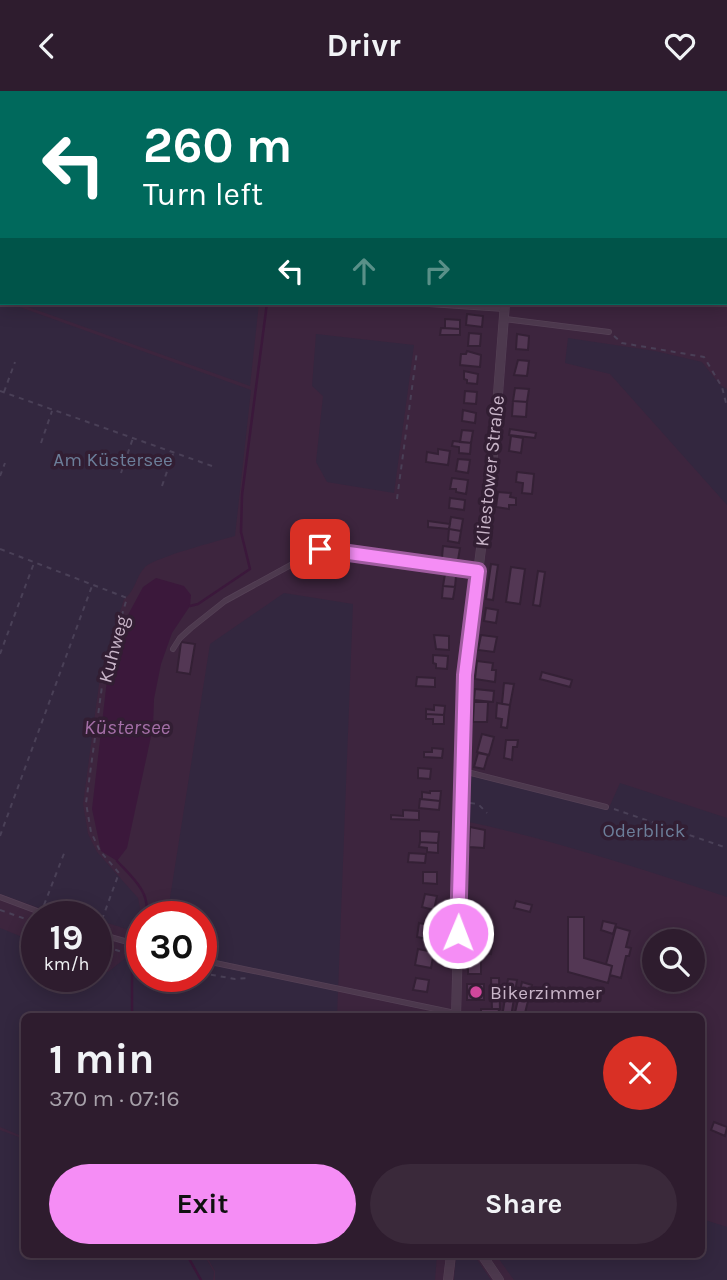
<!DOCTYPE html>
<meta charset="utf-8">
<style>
:root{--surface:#2e1c2e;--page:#3a293a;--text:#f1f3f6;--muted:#a7a1aa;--line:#493a4a;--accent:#f58df5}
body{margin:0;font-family:Karla,sans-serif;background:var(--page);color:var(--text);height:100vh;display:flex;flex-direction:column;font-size:26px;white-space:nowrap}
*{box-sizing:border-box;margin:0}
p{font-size:23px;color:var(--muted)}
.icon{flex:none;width:38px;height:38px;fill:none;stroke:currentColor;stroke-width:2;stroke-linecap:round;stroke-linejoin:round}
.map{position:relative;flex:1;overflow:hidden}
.details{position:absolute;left:21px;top:922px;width:684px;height:245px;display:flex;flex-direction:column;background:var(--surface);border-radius:10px;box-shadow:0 4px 18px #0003,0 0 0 2px var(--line)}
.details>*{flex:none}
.banner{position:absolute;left:0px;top:0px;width:728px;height:214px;box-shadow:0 4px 18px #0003,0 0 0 2px var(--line);background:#00695c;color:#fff;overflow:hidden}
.tools{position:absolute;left:642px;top:838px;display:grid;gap:14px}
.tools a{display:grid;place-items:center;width:63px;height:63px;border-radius:50%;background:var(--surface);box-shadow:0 4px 18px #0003,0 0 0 2px var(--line);font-size:35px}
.speed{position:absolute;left:21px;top:810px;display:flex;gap:14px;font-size:35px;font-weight:700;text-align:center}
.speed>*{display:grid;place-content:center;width:91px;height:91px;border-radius:50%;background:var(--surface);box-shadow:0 4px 18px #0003,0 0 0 2px var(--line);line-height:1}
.speed small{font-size:18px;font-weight:400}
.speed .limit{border:10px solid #d22;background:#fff;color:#111}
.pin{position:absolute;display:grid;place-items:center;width:60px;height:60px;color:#fff;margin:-30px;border-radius:14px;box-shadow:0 4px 10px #0006}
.me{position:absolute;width:77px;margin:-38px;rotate:1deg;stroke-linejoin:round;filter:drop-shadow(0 0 5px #0008)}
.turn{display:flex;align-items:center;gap:24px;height:147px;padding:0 28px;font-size:32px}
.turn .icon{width:91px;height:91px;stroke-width:2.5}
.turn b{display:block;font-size:49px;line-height:60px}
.lanes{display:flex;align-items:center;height:66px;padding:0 28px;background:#0003;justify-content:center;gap:35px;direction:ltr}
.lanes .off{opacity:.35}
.round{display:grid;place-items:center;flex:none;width:74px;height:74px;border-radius:37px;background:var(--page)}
.summary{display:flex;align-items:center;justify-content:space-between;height:119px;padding:0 28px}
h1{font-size:42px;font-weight:700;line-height:52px}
.action{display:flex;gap:14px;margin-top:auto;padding:14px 28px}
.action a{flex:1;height:80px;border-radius:42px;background:var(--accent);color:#111;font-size:28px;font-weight:700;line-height:80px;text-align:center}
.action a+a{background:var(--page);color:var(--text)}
header{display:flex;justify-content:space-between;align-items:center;height:91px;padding:0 28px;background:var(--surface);font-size:32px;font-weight:700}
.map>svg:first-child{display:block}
</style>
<header><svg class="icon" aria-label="back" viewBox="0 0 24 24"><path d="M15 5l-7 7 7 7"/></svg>Drivr<svg class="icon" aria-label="heart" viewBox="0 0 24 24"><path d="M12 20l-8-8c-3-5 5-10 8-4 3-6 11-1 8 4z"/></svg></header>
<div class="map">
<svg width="727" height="1189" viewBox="0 0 727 1189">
<rect width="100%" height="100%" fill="#3d253e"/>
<path fill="#33273f" d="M0,209L251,299L235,445C218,450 156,466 145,476C136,485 135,501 124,508L100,586L83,713L88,743L97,761L138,807L140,817L133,840L101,830L97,838L96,826H64L0,803Z
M17,212H259L250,295Z
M316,243L414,254L394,402L327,391L316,371L323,305L312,295Z
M568,247L655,260L702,271L720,294L727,298V414L610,283L565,272Z
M284,502L353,513L337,926H24V1046L0,1036V837L37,852V886H96V876L108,881L142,854V886H201V826H167L210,553Z
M471,685L608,719L620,692L727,727V806C642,778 557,750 469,731Z
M0,1039L24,1048V1164H204L214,1181L213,1189H0Z
M702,1128L727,1136V1189H514L496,1164H702Z
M206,1164H437L435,1189H215V1180Z
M456,1164H474L491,1189H454Z"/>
<path fill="#3b183b" d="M156,487L184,495L191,504L190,515L172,542L161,573L154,608L153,636L127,757L117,770L101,760L92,718L107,589L129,522L143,496Z"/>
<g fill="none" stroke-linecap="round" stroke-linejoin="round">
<path stroke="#3b183b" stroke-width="2.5" d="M190,515L198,513L250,478L241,441L242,404L267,212
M117,770C131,785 153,803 145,826
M139,842L142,835
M132,882V926
M187,1164L201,1189"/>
</g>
<path fill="#533754" stroke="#342035" stroke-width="2" d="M467,223L483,225L482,236L466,234Z
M445,228L460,229V238L445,237Z
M441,237L460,238V244H440Z
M469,242L481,243L480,255H468Z
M517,243L529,245L528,259L516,258Z
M467,260L481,264L480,276L460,274L461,263H466Z
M518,269L529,270L527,285L514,284Z
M464,280L478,283L477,293L467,292V289L464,288Z
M515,297L529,298L527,311L513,310Z
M465,300L477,301L476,313L464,312Z
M513,310L527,311L526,326L512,325Z
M463,319L476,322L475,332L462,330Z
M510,338L536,342L535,347L509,344Z
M462,339L473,340L471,352L460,351Z
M511,345L523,347L521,362L509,360Z
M453,350L471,352L470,363L459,362V356L452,355Z
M438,358L450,360L448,374L426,371L427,361L438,363Z
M458,368L470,369L468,382L456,380Z
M517,381L534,383L532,403L522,402L523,392L516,391Z
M452,387L468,389L466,403L456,401V398H450Z
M498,401L511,402L510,406L516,407V414H509V418L496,416Z
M450,407L465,409L464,419L449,417Z
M451,426L463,428L461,440L449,438Z
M428,430L450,433L449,438L428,436Z
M449,438L461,440L459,452L448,450Z
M443,455L460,457L458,469L442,467Z
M491,473L498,474L493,509L486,508Z
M511,476L525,478L520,513L506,511Z
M538,480L545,481L540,515L533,514Z
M445,483L456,485L455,496L443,495Z
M443,495L455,496L453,508L442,507Z
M486,517L498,519L496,532L484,530Z
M434,544L449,545V559L436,558Z
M481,544L497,546L494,561L478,559Z
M181,551L195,553L190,583L177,581Z
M433,564L448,565L447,578L436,577V573L433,572Z
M477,570L493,572L492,579H496L495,591L475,588Z
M542,581L572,589L570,596L540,588Z
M417,586L435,587V596L416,595Z
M504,592L514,593L510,614L502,613Z
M475,598L494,600L493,611L474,609Z
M474,611H488L487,631H473Z
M497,612L510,614L507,637L501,636L502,628L496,627Z
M434,614L445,615L444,624L426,623V618L434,619Z
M426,623L444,624V633H433V628H426Z
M482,643L494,646L489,664L477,661Z
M506,649H518L517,656H513L512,669L504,667Z
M432,657L443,658L442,667L424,666V661H432Z
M478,662L488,664L484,678L474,676Z
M418,677L431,678L430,688L418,687Z
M430,700H441L440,710L422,708V701L430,702Z
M420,708L440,710L439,719L419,717Z
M403,719L419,720V729L391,728V724L403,725Z
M470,736L485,739L484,757L469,756Z
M420,740L439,741L438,752L420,751Z
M420,751L438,752V762L427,761V757L419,756Z
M409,762L426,763L425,772L408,771Z
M423,781H437V793L423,792Z
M425,803L437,805L434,819L422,816Z
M516,810L532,814L530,821L514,817Z
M468,824H481V837H468Z
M568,826H584V867L612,875L608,892L568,881Z
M603,830L616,833L613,843L601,839Z
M419,832L435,835L433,849L417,846Z
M616,836L630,840L626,856L631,857L629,865H626L621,887L610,884L612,875L606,873Z
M469,849L492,852L491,863L468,860Z
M418,858L434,861L431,877L415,874Z
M468,862L481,864V883H468Z
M416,887L429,889L427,901L413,899Z
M491,887H499L500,918H492Z
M508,888L517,889L511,926H502Z
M522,891L532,894L524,926H514Z
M467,893H484V909H467Z
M481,918H499L498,926H481Z
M714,1031L727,1036L725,1045L711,1039Z"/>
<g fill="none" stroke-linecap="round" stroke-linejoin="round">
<g stroke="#564257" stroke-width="6">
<path id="lane" d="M324,0V2
M689,2V0
M414,212L504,218
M505,228L609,241
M173,558L180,547L191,537L225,510L320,458L477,480
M463,680L606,716
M0,806L53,826
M96,842L142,855
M201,869L455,922"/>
</g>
<g stroke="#564257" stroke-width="10">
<path id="street" d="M436,0H482
M498,0L499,2
M726,122H727
M456,926L465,584L494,355L505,212
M482,1164L499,1189
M448,1189L451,1164"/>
</g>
<path stroke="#4a4057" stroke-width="2" stroke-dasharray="5 5" stroke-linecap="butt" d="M614,245L622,252L704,266L722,296L727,316
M0,300L212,375
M4,301L15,271
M41,352L52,320
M121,382L133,347
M0,385L5,372
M162,395L173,363
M397,408L417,260
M0,458L127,507L103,588L86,712L91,741L100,760L119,782L100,834
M0,563L34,472
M470,712L478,713L487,722
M614,718L727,757
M0,745L92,495
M44,814L65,760
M0,819L37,832
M96,853L142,867
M201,882L235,888L249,887"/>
<use href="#lane" stroke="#4d394e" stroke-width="4.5"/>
<use href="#street" stroke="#4d394e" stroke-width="9"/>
<path stroke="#745b75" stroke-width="2" d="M388,0L419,2
M342,2L349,0
M461,2L466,0
M476,2L479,0"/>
</g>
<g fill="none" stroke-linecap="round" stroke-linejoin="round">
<g stroke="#9f5c9f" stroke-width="18">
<path id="route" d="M320,458L478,480L465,584L458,842"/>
</g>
<use href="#route" stroke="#f58df5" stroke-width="12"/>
</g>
<circle fill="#d1479c" stroke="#321e33" stroke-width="2.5" cx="476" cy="901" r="7"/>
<g text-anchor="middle" stroke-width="7" stroke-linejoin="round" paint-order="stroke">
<g font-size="19" fill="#6c7e99" stroke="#321e33">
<text x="113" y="375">Am Küstersee</text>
<text x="644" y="746">Oderblick</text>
</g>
<g font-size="19" fill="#c9b5c9" stroke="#321e33">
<text transform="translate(489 380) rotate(-84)" y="7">Kliestower Straße</text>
<text transform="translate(113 558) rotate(-75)" y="7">Kuhweg</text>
</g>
<g font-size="19" fill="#c9b5c9" stroke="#321e33" text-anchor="start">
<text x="490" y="908">Bikerzimmer</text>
</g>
<g font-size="21" font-style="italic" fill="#a46fa7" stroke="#321e33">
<text x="127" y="643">Küstersee</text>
</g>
</g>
</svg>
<div class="tools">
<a><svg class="icon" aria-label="search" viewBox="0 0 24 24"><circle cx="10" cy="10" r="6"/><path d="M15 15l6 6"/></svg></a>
</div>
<div class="speed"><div>19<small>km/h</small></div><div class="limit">30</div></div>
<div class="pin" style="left:320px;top:458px;background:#d93025"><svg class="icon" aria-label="arrive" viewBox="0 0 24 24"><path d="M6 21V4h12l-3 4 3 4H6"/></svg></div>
<svg class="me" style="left:458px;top:842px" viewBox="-20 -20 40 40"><circle r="17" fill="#f58df5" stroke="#fff" stroke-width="3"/><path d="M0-11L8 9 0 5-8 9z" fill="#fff"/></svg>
<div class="banner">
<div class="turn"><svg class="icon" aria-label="left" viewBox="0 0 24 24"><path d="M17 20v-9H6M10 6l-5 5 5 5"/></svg><div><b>260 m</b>Turn left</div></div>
<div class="lanes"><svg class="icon" aria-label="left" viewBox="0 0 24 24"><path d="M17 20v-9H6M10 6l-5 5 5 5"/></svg><svg class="icon off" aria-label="ahead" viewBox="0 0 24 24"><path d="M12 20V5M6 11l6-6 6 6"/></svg><svg class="icon off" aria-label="right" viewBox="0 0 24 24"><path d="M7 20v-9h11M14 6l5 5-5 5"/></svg></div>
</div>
<section class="details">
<div class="summary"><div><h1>1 min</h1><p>370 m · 07:16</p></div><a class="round" style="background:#d93025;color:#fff"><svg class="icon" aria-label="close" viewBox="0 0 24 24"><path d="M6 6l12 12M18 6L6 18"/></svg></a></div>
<div class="action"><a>Exit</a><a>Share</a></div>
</section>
</div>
